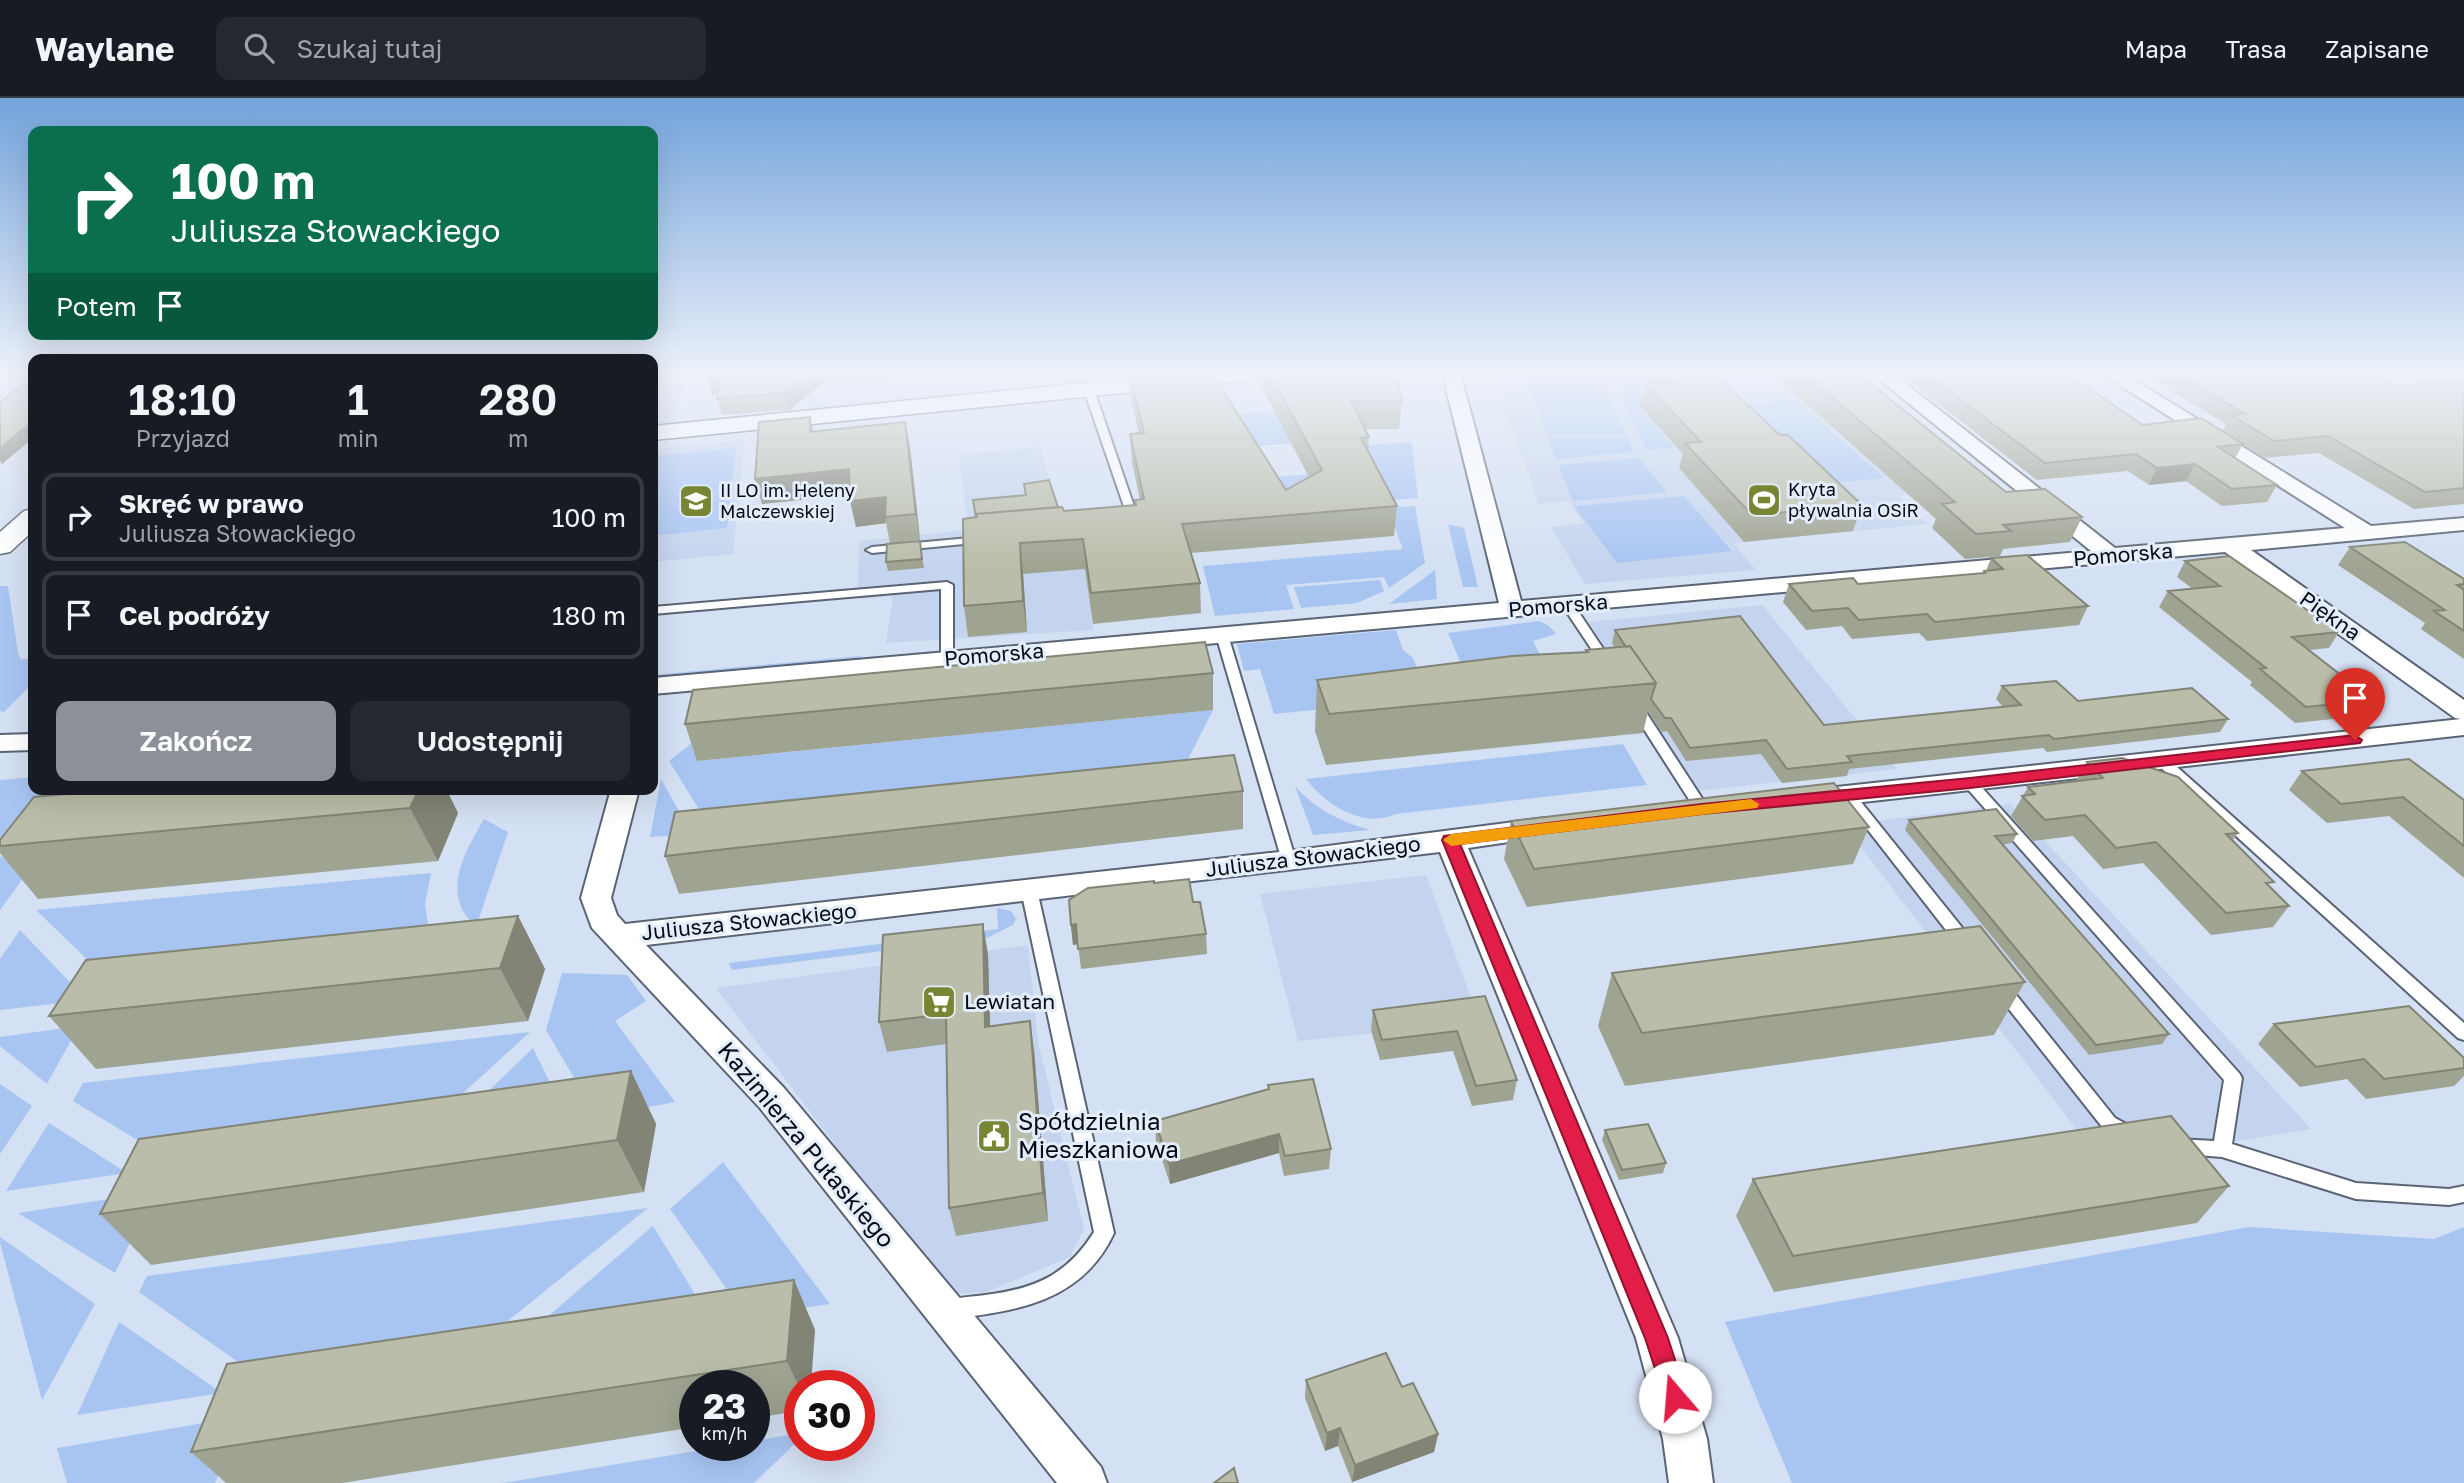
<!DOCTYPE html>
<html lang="pl">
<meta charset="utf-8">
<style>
:root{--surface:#171b24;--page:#242831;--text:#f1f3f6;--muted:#9ea1a6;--line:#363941;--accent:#8c9099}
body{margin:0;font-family:"Golos Text",sans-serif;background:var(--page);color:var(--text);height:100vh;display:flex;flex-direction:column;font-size:26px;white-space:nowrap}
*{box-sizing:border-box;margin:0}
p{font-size:23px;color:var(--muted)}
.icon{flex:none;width:38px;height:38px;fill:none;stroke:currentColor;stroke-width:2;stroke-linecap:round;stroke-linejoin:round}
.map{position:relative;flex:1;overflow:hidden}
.side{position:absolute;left:28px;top:256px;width:630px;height:441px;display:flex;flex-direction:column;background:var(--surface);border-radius:14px;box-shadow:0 7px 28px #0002}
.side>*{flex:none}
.banner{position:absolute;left:28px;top:28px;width:630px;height:214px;border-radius:14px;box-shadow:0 7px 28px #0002;background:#0b6e4f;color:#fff;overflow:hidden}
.speed{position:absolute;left:679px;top:1272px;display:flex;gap:14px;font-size:35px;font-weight:700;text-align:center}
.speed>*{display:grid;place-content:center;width:91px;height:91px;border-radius:50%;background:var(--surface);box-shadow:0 7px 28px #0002;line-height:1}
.speed small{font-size:18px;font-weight:400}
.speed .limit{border:10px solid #d22;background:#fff;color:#111}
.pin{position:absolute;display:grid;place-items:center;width:60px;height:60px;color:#fff;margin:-72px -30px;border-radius:50% 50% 50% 0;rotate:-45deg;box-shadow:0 0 7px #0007}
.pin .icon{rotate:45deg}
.me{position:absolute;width:77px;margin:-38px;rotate:342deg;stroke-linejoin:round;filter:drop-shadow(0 0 5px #0008)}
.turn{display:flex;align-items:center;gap:24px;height:147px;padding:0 28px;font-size:32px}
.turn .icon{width:91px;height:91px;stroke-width:2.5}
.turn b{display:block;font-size:49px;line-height:60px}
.then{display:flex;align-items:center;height:66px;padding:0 28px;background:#0003;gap:14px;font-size:26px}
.eta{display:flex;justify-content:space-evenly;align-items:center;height:119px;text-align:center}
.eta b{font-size:42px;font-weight:600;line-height:49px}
.cta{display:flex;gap:14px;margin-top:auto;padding:14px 28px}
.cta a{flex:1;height:80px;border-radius:14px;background:var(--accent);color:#fff;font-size:28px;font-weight:600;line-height:80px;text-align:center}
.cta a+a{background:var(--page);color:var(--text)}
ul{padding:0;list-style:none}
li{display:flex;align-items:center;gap:21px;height:88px;margin:0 14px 10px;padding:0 14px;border:4px solid var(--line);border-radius:14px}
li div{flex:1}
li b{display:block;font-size:26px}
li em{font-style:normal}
header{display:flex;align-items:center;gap:42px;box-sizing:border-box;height:98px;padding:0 35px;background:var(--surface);border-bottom:2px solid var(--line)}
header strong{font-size:33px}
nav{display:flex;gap:38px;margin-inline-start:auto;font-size:24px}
.search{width:490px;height:63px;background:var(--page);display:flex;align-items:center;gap:18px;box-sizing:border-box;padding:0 24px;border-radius:14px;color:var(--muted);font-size:26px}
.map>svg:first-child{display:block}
</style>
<header>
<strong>Waylane</strong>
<div class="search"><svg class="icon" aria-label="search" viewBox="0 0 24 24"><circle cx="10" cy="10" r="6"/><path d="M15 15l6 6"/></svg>Szukaj tutaj</div>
<nav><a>Mapa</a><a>Trasa</a><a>Zapisane</a></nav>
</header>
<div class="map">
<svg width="2464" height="1385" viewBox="0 0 2464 1385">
<rect width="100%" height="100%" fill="#d4e0f3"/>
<path fill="#c5d4ee" d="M1492,274H1852L1996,389L1899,398L1928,426L1733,445L1756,472L1585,486L1551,429L1584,425L1568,403L1539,406Z
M745,342L733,456L653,464V351Z
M1040,349L1062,422L1086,471L1093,532L886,545L893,498L858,501L859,443L968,432L959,357Z
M1762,507L1897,671L1697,693L1589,524Z
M2011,706L2311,1031L2103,1066L1844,727Z
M1426,777L1480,924L1298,943L1260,796Z
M1028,847L1038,944L1084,1131L1070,1159L986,1194L958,1196L937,1181L716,890Z"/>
<path fill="#a8c5f2" d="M1525,274H1598L1626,336H1547Z
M1608,274H1636L1665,306L1638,309L1674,350L1646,352Z
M1796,301L1884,380L1819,386L1721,307Z
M1359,308L1296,345L1151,356L1142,323Z
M1548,339H1628L1634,354L1556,361Z
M1412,344L1418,400L1155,421L1146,389L1376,371L1366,347Z
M736,350L727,430L653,438V358Z
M1639,360L1667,394L1573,403L1558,367Z
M1684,398L1732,453L1617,465L1574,408Z
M1415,408L1425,465L1389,490L1384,479L1286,487L1294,511L1215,518L1203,468L1403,451L1387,410Z
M1448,426L1464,430L1478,489H1463Z
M1435,472L1437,501L1389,506Z
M1380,482L1384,493L1357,505L1301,510L1294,489Z
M0,488H8L18,555L21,561H33V585L4,614L0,613Z
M1539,523L1549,528L1556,536L1533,543L1555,586L1473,594L1448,535Z
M1396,532L1403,552L1413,560L1417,569L1411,576L1413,602L1274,616L1260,571L1244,573L1237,546Z
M861,558L860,563L653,582V577Z
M1213,612L1175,687L713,734L669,663L703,636L698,663Z
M1623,646L1647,687L1396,716C1363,731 1326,707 1306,681Z
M33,679V691H100L61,740L0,745V682Z
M661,681L692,736L650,739Z
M1295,688C1316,712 1340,723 1370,732L1313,737Z
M484,721L508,734L476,829C472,824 465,818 462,811C448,781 469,747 484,721Z
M41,756L0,812V759Z
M431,775L425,806L429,832L122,895L36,812Z
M997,810L1011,813L1016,821L1013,827L987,840L732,872L729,865L998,831Z
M20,832L87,902L0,912V861Z
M562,875L627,877L646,903L615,923L675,1004L597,1019L546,932Z
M79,928L47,986L0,948V939Z
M530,934L414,1040L185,1071L73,1003L83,985Z
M533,950L566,1017L447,1033Z
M0,986L32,1008L0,1056Z
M49,1025L127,1075L6,1093Z
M723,1064L830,1206L746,1218L670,1111Z
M155,1094L115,1175L18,1115Z
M648,1110L463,1259L272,1288L139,1194L147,1178Z
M653,1128L711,1222L510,1251Z
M2249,1129L2434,1141L2464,1129V1385H1792L1725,1224Z
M0,1139L95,1206L42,1302L0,1145Z
M119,1224L222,1295L77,1317Z
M245,1318L215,1385H67L57,1350Z
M800,1335V1341L754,1385H503L726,1348H754V1343Z"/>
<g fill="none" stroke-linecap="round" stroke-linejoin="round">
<g stroke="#5a6474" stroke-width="4">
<path id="service" d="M1089,289L1094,292L1140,426L1139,428L1135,429L1130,426L1084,292Z
M980,439L986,442L984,444L872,455L866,452L872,449Z
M947,484L953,487V562L947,566L941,562V491L653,516V509Z
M1568,503L1572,504L1612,564L1610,567L1606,568L1600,564L1562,507Z
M1222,533L1228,537L1296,763L1294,767H1284L1282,763L1216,537Z
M1635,604L1640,605L1707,708L1709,711L1707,714H1697L1629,608Z
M2163,660L2168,661L2464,925V942L2458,940L2158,667L2156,664L2158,661Z
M1970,680L1975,682L2239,975L2242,980L2232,1046L2356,1085L2449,1091L2464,1088V1104L2449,1107L2356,1101L2222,1059L2172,1055L2169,1049L2172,1043L2178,1041L2214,1043L2224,982L1965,688L1963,685L1965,682Z
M1848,692L1853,694L1972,842L1974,846L1972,850H1960L1843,700L1841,697Z
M1029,787L1034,788L1037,792L1114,1135C1082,1204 1017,1213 949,1221L942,1218L939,1211L942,1204C955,1199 971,1199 985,1197C1035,1191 1067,1177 1094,1134L1021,792L1024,788Z
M2003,886L2009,888L2115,1020L2132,1029L2135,1034L2132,1039L2126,1042L2103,1030L1997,896L1995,892L1997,888Z"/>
</g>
<g stroke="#5a6474" stroke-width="4">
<path id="minor" d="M1442,274H1460L1521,503L2091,453L1870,274H1891L2115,450L2345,430L2099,274H2121L2371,428L2464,420V432L2251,452L2464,602V637L1809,710L1799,708L1795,701L1799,694L1809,692L2461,621L2455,620L2225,454L653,596V580L1499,505Z
M33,636V652L0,653V637Z
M611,691H639L611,800L617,817L625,826L1289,753L1546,720L1556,723L1560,730L1556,737L1468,750L1678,1240L1707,1341L1713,1385H1669L1663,1341L1636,1240L1440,754L646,847L784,990L1101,1369L1107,1385H1057L760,1010L592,830L581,800Z"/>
</g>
<g stroke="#5a6474" stroke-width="3">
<path id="tertiary" d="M1192,274H1273L1270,279L1262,281L653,342V328Z
M33,411V433L10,454L0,456V434L24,413Z"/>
</g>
<use href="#service" fill="#fff" fill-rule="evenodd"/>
<use href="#minor" fill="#fff" fill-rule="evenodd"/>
<use href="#tertiary" fill="#fff" fill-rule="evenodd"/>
</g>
<path fill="#9fa391" d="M709,274H895L896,281L822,286L789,312L722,317L717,301L718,296L712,297Z
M1124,274H1211L1286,392L1309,379L1259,284V274H1395L1402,303L1399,331H1365L1369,339L1368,353L1397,408L1394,438L1191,455L1200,485L1201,515L1093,526L1085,471L1023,476L1027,534L968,539L964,508L976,420L1025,397L1024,386L1064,413L1135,408V402H1140L1132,365L1130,336H1139L1130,297L1129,278H1125Z
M1639,274H1712L1780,337L1862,407L1853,433L1744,444L1679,370L1683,356L1640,309L1646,286L1649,285Z
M1775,274H1856L2006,394L2082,419L2070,444L2003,451L2000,458L1965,461L1932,430L1936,421L1779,282L1780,278Z
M1897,274H2064L2143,327L2243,346L2235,360L2277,387L2267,404L2222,408L2186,383L2149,387L2128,373L2037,382Z
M2141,274H2292L2304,280L2394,288L2464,281V406L2414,411L2319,355L2265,360L2222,333L2226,326Z
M810,319L813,334L910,349L920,442L890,445L886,425L856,429L850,397L762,406L755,381Z
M920,443L924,470L888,473L886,464Z
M2350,449L2464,481V561L2421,531L2425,525L2338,467Z
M1991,460L2088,508L2079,527L1927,543L1919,535L1852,541L1842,528L1806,532L1783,504L1789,486H1858L1983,475L1984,473H1986Z
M2185,463L2339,534L2329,550L2309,552L2373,602L2362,618L2295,625L2250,587L2252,584L2159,509L2168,493L2193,491L2177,479Z
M1615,532L1824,627L2003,609L1996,601L2002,588L2078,603L2228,621L2220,634L2047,654L2043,650L1849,671L1847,678L1782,685L1761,656L1686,663L1667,633L1661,634L1648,614L1643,635L1326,667L1315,633L1317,582L1585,554L1586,552L1615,550L1612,545Z
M1213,575V612L697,663L685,626Z
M2087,664L2238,735L2232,743L2270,789L2289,808L2273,829L2211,837L2143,765L2103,771L2073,738L2033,743L2011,718L2028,689L2076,683Z
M2302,673L2464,702V780L2389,718L2327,725L2289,692Z
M446,691L458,715L438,763L38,801L0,755V742Z
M1243,693V731L679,796L665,758Z
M1909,722L2017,736L2012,745L2002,747L2169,936L2162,946L2089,957L1905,732Z
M1511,723L1869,729L1853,766L1527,809L1504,761Z
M1154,785L1193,804L1206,836L1207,856L1081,871L1078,846L1073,847L1071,827Z
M518,818L545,871L528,923L96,971L49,918Z
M988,856L990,929L1034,952L1048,1123L956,1138L949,1110L946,946L887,954L879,924Z
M1612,875L2025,884L1994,937L1625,988L1598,928Z
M1485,898L1517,982L1513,1002L1472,1008L1453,953L1380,962L1371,932L1373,912Z
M2274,926L2464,960V978L2454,988L2366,1001L2347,981L2300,989L2258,946Z
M631,973L656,1026L644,1094L151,1167L100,1116Z
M1268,987L1331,1051L1329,1071L1284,1078L1279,1055L1170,1086L1156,1043L1155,1023L1268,992Z
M1605,1032L1666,1065L1663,1075L1619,1082L1602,1042Z
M1753,1081L2229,1088L2197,1125L1774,1194L1736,1118Z
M794,1182L815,1232L800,1288V1313L754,1320V1288H695V1329L342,1385H226L191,1354Z
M1306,1282L1402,1289L1438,1336L1434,1354L1352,1384L1338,1348L1325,1353L1305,1300Z"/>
<path fill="#828476" d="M813,274H820L822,286L789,312L785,295Z
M720,279L725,295L712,297L708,281Z
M810,319L815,343L810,334Z
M33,323V340L2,366L0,363V350Z
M905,324L910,349L920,442L916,416Z
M2195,366L2186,383L2149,387L2157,370Z
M849,371L854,396L762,406L755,381Z
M886,399L885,419L886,425L856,429L850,403Z
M1020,445L1023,476L1027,534L1023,503Z
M419,691H446L458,715L438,763L410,710Z
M518,818L545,871L528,923L500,870Z
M983,826L988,856L991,959L985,929Z
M1076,826L1078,846L1073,847L1071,827Z
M1030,923L1034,952L1048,1123L1043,1095Z
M631,973L656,1026L644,1094L617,1042Z
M1279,1036V1055L1170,1086L1169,1066Z
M794,1182L815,1232L811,1288H800V1291L787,1263Z
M1340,1330L1338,1348L1325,1353L1327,1335Z
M1438,1336L1434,1354L1352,1384L1355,1367Z"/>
<path fill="#b9bda9" stroke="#828476" stroke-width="2" d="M709,274H813L785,295L717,301L720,279L708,281Z
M1129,274H1211L1286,392L1322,372L1269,274H1395L1402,303H1351L1369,339L1361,340L1397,408L1182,426L1200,485L1091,495L1083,441L1020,445L1023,503L964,508L963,421L977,419L976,416L1062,409L1064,413L1136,407L1135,402L1144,401L1130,336L1144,335Z
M1667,274H1712L1780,337H1788L1862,407L1752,417L1685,345L1701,344L1646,286L1676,283Z
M1802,274H1856L2006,394L2045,391L2082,419L2003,427L2011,433L1976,436L1942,406L1955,404Z
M1923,274H2064L2143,327L2201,320L2243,346L2218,349L2277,387L2232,391L2195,366L2157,370L2136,356L2045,365Z
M2174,274H2292L2304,280L2367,274L2394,288L2464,281V390L2425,394L2328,338L2274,343L2231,317L2245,316Z
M24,286H33V323L0,350V304Z
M810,319V334L905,324L916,416L885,419L886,399L850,403L849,371L755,381L759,324Z
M1049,382L1058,409L976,416V420L973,402L1026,397L1024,386Z
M920,443L922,461L886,464L887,446Z
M2405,444L2464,481V486L2457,487L2464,492V533L2434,513L2445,512L2350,449Z
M2027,457L2088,508L1935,524L1927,516L1859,522L1848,510L1812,513L1789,486L1853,480L1858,486L1985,475L1984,473L2003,471L1991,460Z
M2229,458L2339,534L2292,539L2373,602L2306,609L2260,571L2266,570L2168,493L2220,488L2185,463Z
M1740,518L1824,627L2021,607L2002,588L2056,583L2078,603L2192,590L2228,621L2054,641L2049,637L1847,658L1852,664L1787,671L1766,642L1690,650L1671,620H1665L1651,601L1656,585L1630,548L1626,549L1615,532Z
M1205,544L1213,575L685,626L693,592Z
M1630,548L1656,585L1329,616L1317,582L1512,558L1588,554L1586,552Z
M1234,657L1243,693L665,758L675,714Z
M2122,660L2178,679L2238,735L2226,736L2274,784L2266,785L2289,808L2226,815L2156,744L2116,750L2085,717L2045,722L2022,698L2035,696L2028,689L2103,680L2087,664Z
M2409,661L2464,702V748L2403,699L2341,706L2302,673Z
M1834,685L1869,729L1534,771L1511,723Z
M120,691H419L410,710L0,748V742L34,699Z
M1996,711L2017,736L1995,738L2169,936L2096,947L1909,722Z
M1189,781L1193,804H1200L1206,836L1078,851L1076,826L1071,827L1069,802L1088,790L1154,783V785Z
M518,818L500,870L49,918L86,862Z
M983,826L985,929L1030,923L1043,1095L949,1110L946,916L879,924L883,837Z
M1980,828L2025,884L1642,935L1612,875Z
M1485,898L1517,982L1476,988L1457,933L1382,942L1373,912Z
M2409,908L2464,960V970L2384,981L2364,961L2316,969L2274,926Z
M631,973L617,1042L100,1116L139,1041Z
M1313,981L1331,1051L1285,1058L1279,1036L1169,1066L1155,1023L1269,991L1268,987Z
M2171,1018L2229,1088L1793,1158L1753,1081Z
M1648,1026L1666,1065L1622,1072L1605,1032Z
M794,1182L787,1263L191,1354L227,1266Z
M1386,1255L1402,1289L1413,1285L1438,1336L1355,1367L1340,1330L1327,1335L1306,1282Z
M1234,1370L1238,1385H1214Z"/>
<linearGradient id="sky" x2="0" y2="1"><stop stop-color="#73a3db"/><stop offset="0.59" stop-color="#ecf1fa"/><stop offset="1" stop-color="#ecf1fa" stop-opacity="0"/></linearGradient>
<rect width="2464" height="468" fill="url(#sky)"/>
<path fill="#e11d48" stroke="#92132f" stroke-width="2" d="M2355,637L2362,642L2360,645L1970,690L1702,716L1460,746L1668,1240L1687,1299L1684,1308L1675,1311L1667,1308L1645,1240L1442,742L1444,738L1702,706L1970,680Z"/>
<path fill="#f59e0b" d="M1751,701L1759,706L1757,710L1451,748L1443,742L1451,736Z"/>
<defs>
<g id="stadium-square" transform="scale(1.75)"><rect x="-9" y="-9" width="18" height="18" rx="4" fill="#788533" stroke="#e3edfc"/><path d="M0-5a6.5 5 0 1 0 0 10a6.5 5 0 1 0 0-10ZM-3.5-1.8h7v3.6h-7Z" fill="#fff"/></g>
<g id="school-square" transform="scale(1.75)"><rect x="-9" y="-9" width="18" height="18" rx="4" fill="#788533" stroke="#e3edfc"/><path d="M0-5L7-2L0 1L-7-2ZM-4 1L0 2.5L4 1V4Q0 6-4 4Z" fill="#fff"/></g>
<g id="supermarket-square" transform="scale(1.75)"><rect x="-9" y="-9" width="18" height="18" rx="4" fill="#788533" stroke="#e3edfc"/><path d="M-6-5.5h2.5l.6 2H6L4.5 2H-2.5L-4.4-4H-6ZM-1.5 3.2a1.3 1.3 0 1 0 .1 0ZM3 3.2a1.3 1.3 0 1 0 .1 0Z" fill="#fff"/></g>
<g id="civic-square" transform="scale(1.75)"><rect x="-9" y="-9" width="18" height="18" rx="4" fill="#788533" stroke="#e3edfc"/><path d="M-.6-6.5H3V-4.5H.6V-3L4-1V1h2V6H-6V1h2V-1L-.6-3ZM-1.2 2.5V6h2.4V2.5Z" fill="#fff"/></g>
</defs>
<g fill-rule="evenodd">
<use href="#stadium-square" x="1764" y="402"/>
<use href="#school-square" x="696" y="403"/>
<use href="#supermarket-square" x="939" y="904"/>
<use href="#civic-square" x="994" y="1038"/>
</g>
<g text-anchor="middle" stroke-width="6" stroke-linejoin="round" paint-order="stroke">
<g font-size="18" fill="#080c12" stroke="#e3edfc" text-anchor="start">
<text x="1788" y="398">Kryta<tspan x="1788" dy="21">pływalnia OSiR</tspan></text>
<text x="720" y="399">II LO im. Heleny<tspan x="720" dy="21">Malczewskiej</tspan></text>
</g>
<g font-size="21" fill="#080c12" stroke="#e3edfc">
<text transform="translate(2123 457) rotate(-5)" y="7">Pomorska</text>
<text transform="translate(1558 508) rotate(-5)" y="7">Pomorska</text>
<text transform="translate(2330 518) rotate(35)" y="7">Piękna</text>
<text transform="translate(994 557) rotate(-5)" y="7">Pomorska</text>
<text transform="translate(1313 759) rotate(-7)" y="7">Juliusza Słowackiego</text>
<text transform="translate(749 824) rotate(-6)" y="7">Juliusza Słowackiego</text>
</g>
<g font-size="21" fill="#080c12" stroke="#e3edfc" text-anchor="start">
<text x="964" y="911">Lewiatan</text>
</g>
<g font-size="24" fill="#080c12" stroke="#e3edfc" text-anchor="start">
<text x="1018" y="1032">Spółdzielnia<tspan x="1018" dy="28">Mieszkaniowa</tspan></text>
</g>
<g font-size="24" fill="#080c12" stroke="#e3edfc">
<text transform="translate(806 1047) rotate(50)" y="8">Kazimierza Pułaskiego</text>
</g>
</g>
</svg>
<div class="speed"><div>23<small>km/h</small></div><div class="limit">30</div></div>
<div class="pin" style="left:2355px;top:642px;background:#d93025"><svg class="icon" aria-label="arrive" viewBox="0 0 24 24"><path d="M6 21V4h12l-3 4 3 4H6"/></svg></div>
<svg class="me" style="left:1675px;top:1299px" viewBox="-20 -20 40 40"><circle r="19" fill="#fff"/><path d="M0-13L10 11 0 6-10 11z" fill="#e11d48"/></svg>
<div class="banner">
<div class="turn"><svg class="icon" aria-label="right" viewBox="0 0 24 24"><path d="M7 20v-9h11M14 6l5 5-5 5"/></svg><div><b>100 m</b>Juliusza Słowackiego</div></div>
<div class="then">Potem<svg class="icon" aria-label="arrive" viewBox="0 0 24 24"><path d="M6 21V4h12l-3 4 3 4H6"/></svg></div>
</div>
<section class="side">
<div class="eta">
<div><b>18:10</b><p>Przyjazd</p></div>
<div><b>1</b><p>min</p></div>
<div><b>280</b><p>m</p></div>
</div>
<ul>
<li><svg class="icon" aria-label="right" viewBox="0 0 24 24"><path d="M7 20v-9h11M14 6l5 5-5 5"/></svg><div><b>Skręć w prawo</b><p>Juliusza Słowackiego</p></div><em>100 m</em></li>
<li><svg class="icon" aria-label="arrive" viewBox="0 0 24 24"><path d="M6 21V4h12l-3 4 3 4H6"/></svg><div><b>Cel podróży</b></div><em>180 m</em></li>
</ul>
<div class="cta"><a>Zakończ</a><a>Udostępnij</a></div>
</section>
</div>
